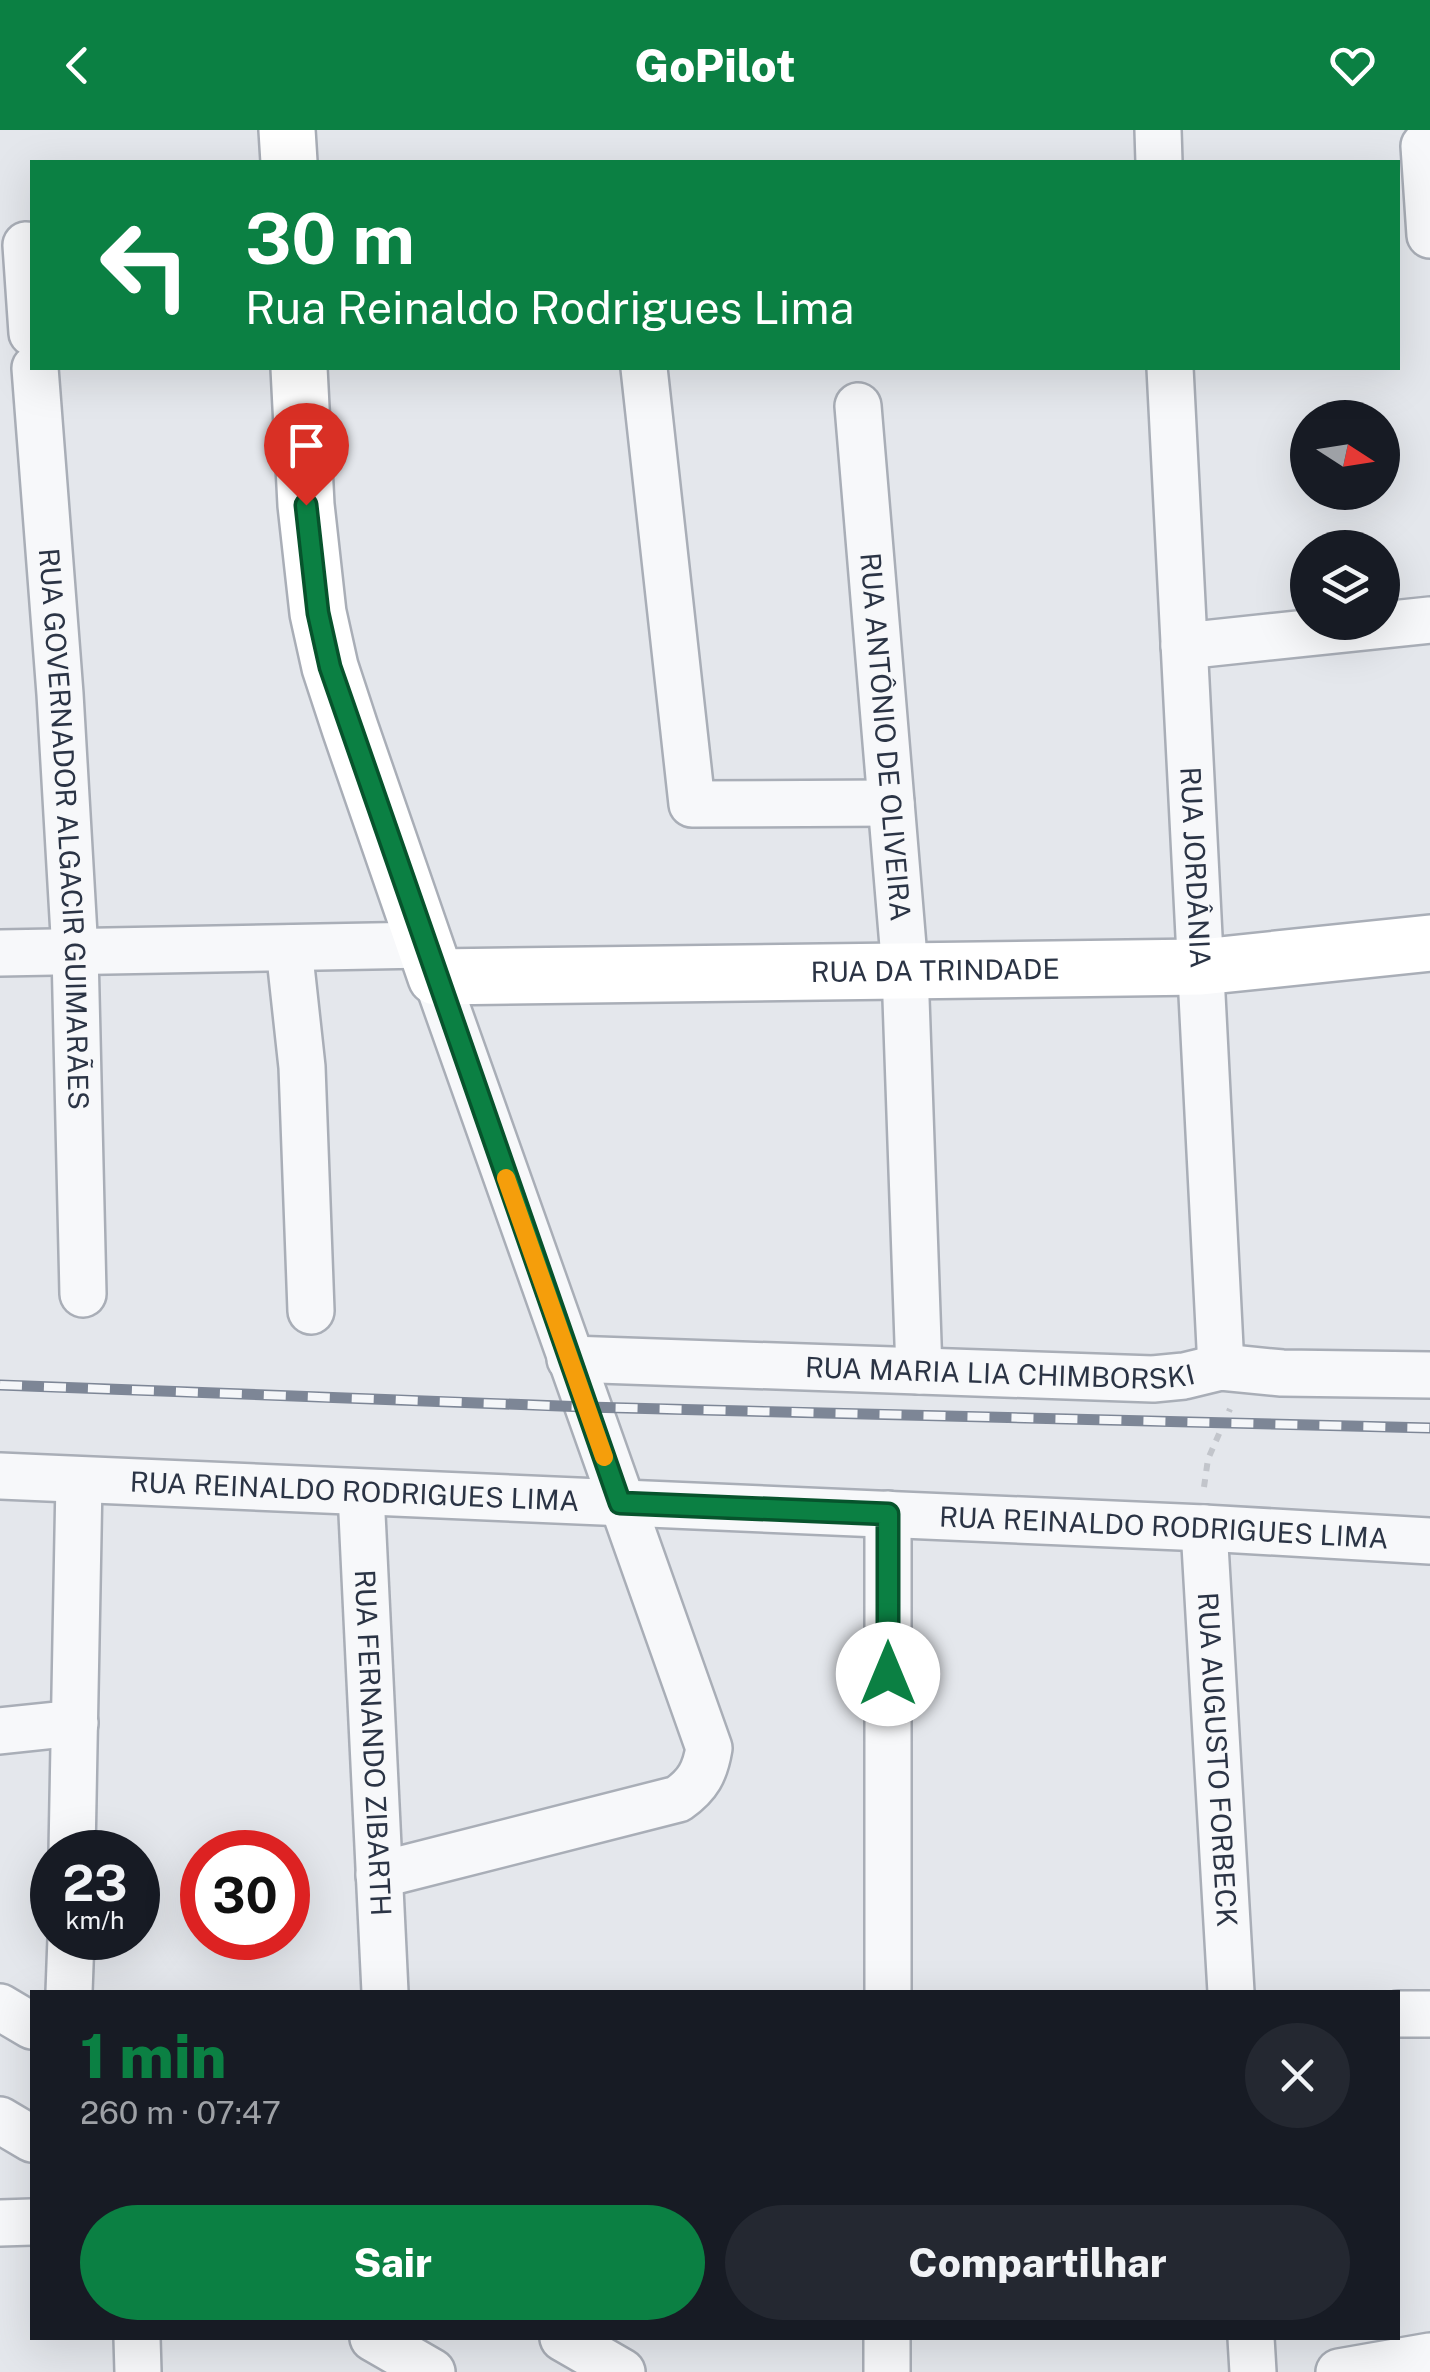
<!DOCTYPE html>
<html lang="pt">
<meta charset="utf-8">
<style>
:root{--surface:#171b24;--page:#242831;--text:#f1f3f6;--muted:#9ea1a6;--accent:#0b8043}
body{margin:0;font-family:"Public Sans",sans-serif;background:var(--page);color:var(--text);height:100vh;display:flex;flex-direction:column;font-size:38px;white-space:nowrap}
*{box-sizing:border-box;margin:0}
p{font-size:32px;color:var(--muted)}
.icon{flex:none;width:55px;height:55px;fill:none;stroke:currentColor;stroke-width:2;stroke-linecap:round;stroke-linejoin:round}
.map{position:relative;flex:1;overflow:hidden}
.sheet{position:absolute;left:30px;top:1860px;width:1370px;height:350px;display:flex;flex-direction:column;background:var(--surface);border-radius:0px;box-shadow:0 10px 40px #0002}
.sheet>*{flex:none}
.hud{position:absolute;left:30px;top:30px;width:1370px;height:210px;border-radius:0px;box-shadow:0 10px 40px #0002;background:#0b8043;color:#fff;overflow:hidden}
.needle{width:65px;rotate:102deg}
.fabs{position:absolute;left:1290px;top:270px;display:grid;gap:20px}
.fabs a{display:grid;place-items:center;width:110px;height:110px;border-radius:50%;background:var(--surface);box-shadow:0 10px 40px #0002;font-size:50px}
.speed{position:absolute;left:30px;top:1700px;display:flex;gap:20px;font-size:50px;font-weight:700;text-align:center}
.speed>*{display:grid;place-content:center;width:130px;height:130px;border-radius:50%;background:var(--surface);box-shadow:0 10px 40px #0002;line-height:1}
.speed small{font-size:25px;font-weight:400}
.speed .limit{border:15px solid #d22;background:#fff;color:#111}
.pin{position:absolute;display:grid;place-items:center;width:85px;height:85px;color:#fff;margin:-102px -42px;border-radius:50% 50% 50% 0;rotate:-45deg;box-shadow:0 0 10px #0007}
.pin .icon{rotate:45deg}
.me{position:absolute;width:110px;margin:-55px;rotate:0deg;stroke-linejoin:round;filter:drop-shadow(0 0 8px #0008)}
.turn{display:flex;align-items:center;gap:35px;height:210px;padding:0 50px;font-size:45px}
.turn .icon{width:130px;height:130px;stroke-width:2.5}
.turn b{display:block;font-size:70px;line-height:85px}
.round{display:grid;place-items:center;flex:none;width:105px;height:105px;border-radius:52px;background:var(--page)}
.headline{display:flex;align-items:center;justify-content:space-between;height:170px;padding:0 50px}
h1{font-size:60px;font-weight:800;line-height:75px;color:var(--accent)}
.primary-button{display:flex;gap:20px;margin-top:auto;padding:20px 50px}
.primary-button a{flex:1;height:115px;border-radius:60px;background:var(--accent);color:#fff;font-size:40px;font-weight:800;line-height:115px;text-align:center}
.primary-button a+a{background:var(--page);color:var(--text)}
header{display:flex;justify-content:space-between;align-items:center;height:130px;padding:0 50px;background:var(--accent);color:#fff;font-size:45px;font-weight:800}
.map>svg:first-child{display:block}
</style>
<header><svg class="icon" aria-label="back" viewBox="0 0 24 24"><path d="M15 5l-7 7 7 7"/></svg>GoPilot<svg class="icon" aria-label="heart" viewBox="0 0 24 24"><path d="M12 20l-8-8c-3-5 5-10 8-4 3-6 11-1 8 4z"/></svg></header>
<div class="map">
<svg width="1430" height="2242" viewBox="0 0 1430 2242">
<rect width="100%" height="100%" fill="#e4e7ec"/>
<g fill="none" stroke-linecap="round" stroke-linejoin="round">
<g stroke="#a9aeb7" stroke-width="50">
<g id="minor">
<path d="M1158,0L1159,32"/>
<path d="M1424,16L1430,105"/>
<path d="M26,115L32,203"/>
<path id="s1" d="M35,238L60,564L75,822L83,1164"/>
<path d="M644,238L692,674L891,673"/>
<path id="s2" d="M1170,238L1221,1237"/>
<path id="s3" d="M858,276L905,840L919,1241"/>
<path d="M1184,516L1430,490"/>
<path d="M289,818L302,937L311,1181"/>
<path d="M0,823L425,815"/>
<path id="s4" d="M570,1229L1153,1249L1184,1246L1221,1237L1282,1243L1430,1245"/>
<path id="s5" d="M0,1346L1204,1398L1430,1411"/>
<path id="s6" d="M361,1363L385,1862"/>
<path id="s7" d="M1204,1398L1231,1862"/>
<path d="M0,1601L75,1593"/>
<path d="M72,1722L79,1351"/>
<path d="M379,1745L678,1669C698,1655 705,1642 709,1618L436,847"/>
<path d="M69,1862L71,1808"/>
<path d="M888,1862V1384"/>
<path d="M0,1877L32,1896"/>
<path d="M1398,1884H1430"/>
<path d="M0,1990L32,2009"/>
<path d="M0,2093L32,2092"/>
<path d="M137,2208L138,2242"/>
<path d="M373,2208L432,2242"/>
<path d="M563,2208L622,2242"/>
<path d="M1251,2208L1253,2242"/>
<path d="M887,2242V2208"/>
<path d="M1339,2242L1430,2226"/>
</g>
</g>
<g stroke="#a9aeb7" stroke-width="60">
<g id="secondary">
<path d="M287,0L289,32"/>
<path id="s8" d="M299,238L306,375L318,483L330,537L350,598L436,847L1201,837L1430,813"/>
</g>
</g>
<path stroke="#c2c5cb" stroke-width="6" stroke-dasharray="8 8" stroke-linecap="butt" d="M1204,1357L1208,1329L1230,1279"/>
<use href="#minor" stroke="#f7f8fa" stroke-width="45"/>
<use href="#secondary" stroke="#fff" stroke-width="55"/>
<g stroke="#7d8696" stroke-width="11">
<path id="rail" d="M0,1255L586,1277L1430,1298"/>
</g>
<use href="#rail" stroke="#f4f6f9" stroke-width="8" stroke-dasharray="22" stroke-linecap="butt"/>
</g>
<g fill="none" stroke-linecap="round" stroke-linejoin="round">
<g stroke="#07532c" stroke-width="25">
<path id="route" d="M306,375L318,483L330,537L620,1373L888,1384V1544"/>
</g>
<use href="#route" stroke="#0b8043" stroke-width="18"/>
<path stroke="#f59e0b" stroke-width="18" d="M506,1048L604,1327"/>
</g>
<g text-anchor="middle" stroke-width="8" stroke-linejoin="round" paint-order="stroke">
<g font-size="28" fill="#2b3445" stroke="#f4f6f9">
<text dy="10" stroke="none"><textPath href="#s3" startOffset="332">RUA ANTÔNIO DE OLIVEIRA</textPath></text>
<text dy="10" stroke="none"><textPath href="#s1" startOffset="462">RUA GOVERNADOR ALGACIR GUIMARÃES</textPath></text>
<text dy="10" stroke="none"><textPath href="#s2" startOffset="500">RUA JORDÂNIA</textPath></text>
<text dy="10" stroke="none"><textPath href="#s8" startOffset="1128">RUA DA TRINDADE</textPath></text>
<text dy="10" stroke="none"><textPath href="#s4" startOffset="430">RUA MARIA LIA CHIMBORSKI</textPath></text>
<text dy="10" stroke="none"><textPath href="#s5" startOffset="355">RUA REINALDO RODRIGUES LIMA</textPath></text>
<text dy="10" stroke="none"><textPath href="#s5" startOffset="1165">RUA REINALDO RODRIGUES LIMA</textPath></text>
<text dy="10" stroke="none"><textPath href="#s6" startOffset="250">RUA FERNANDO ZIBARTH</textPath></text>
<text dy="10" stroke="none"><textPath href="#s7" startOffset="232">RUA AUGUSTO FORBECK</textPath></text>
</g>
</g>
</svg>
<div class="fabs">
<a><svg class="needle" viewBox="-14 -14 28 28"><path d="M0-13l5 13h-10z" fill="#e53935"/><path d="M0 13l5-13h-10z" fill="#9ea1a6"/></svg></a>
<a><svg class="icon" aria-label="layers" viewBox="0 0 24 24"><path d="M12 4l9 5-9 5-9-5zM3 14l9 5 9-5"/></svg></a>
</div>
<div class="speed"><div>23<small>km/h</small></div><div class="limit">30</div></div>
<div class="pin" style="left:306px;top:375px;background:#d93025"><svg class="icon" aria-label="arrive" viewBox="0 0 24 24"><path d="M6 21V4h12l-3 4 3 4H6"/></svg></div>
<svg class="me" style="left:888px;top:1544px" viewBox="-20 -20 40 40"><circle r="19" fill="#fff"/><path d="M0-13L10 11 0 6-10 11z" fill="#0b8043"/></svg>
<div class="hud">
<div class="turn"><svg class="icon" aria-label="left" viewBox="0 0 24 24"><path d="M17 20v-9H6M10 6l-5 5 5 5"/></svg><div><b>30 m</b>Rua Reinaldo Rodrigues Lima</div></div>
</div>
<section class="sheet">
<div class="headline"><div><h1>1 min</h1><p>260 m · 07:47</p></div><a class="round"><svg class="icon" aria-label="close" viewBox="0 0 24 24"><path d="M6 6l12 12M18 6L6 18"/></svg></a></div>
<div class="primary-button"><a>Sair</a><a>Compartilhar</a></div>
</section>
</div>
